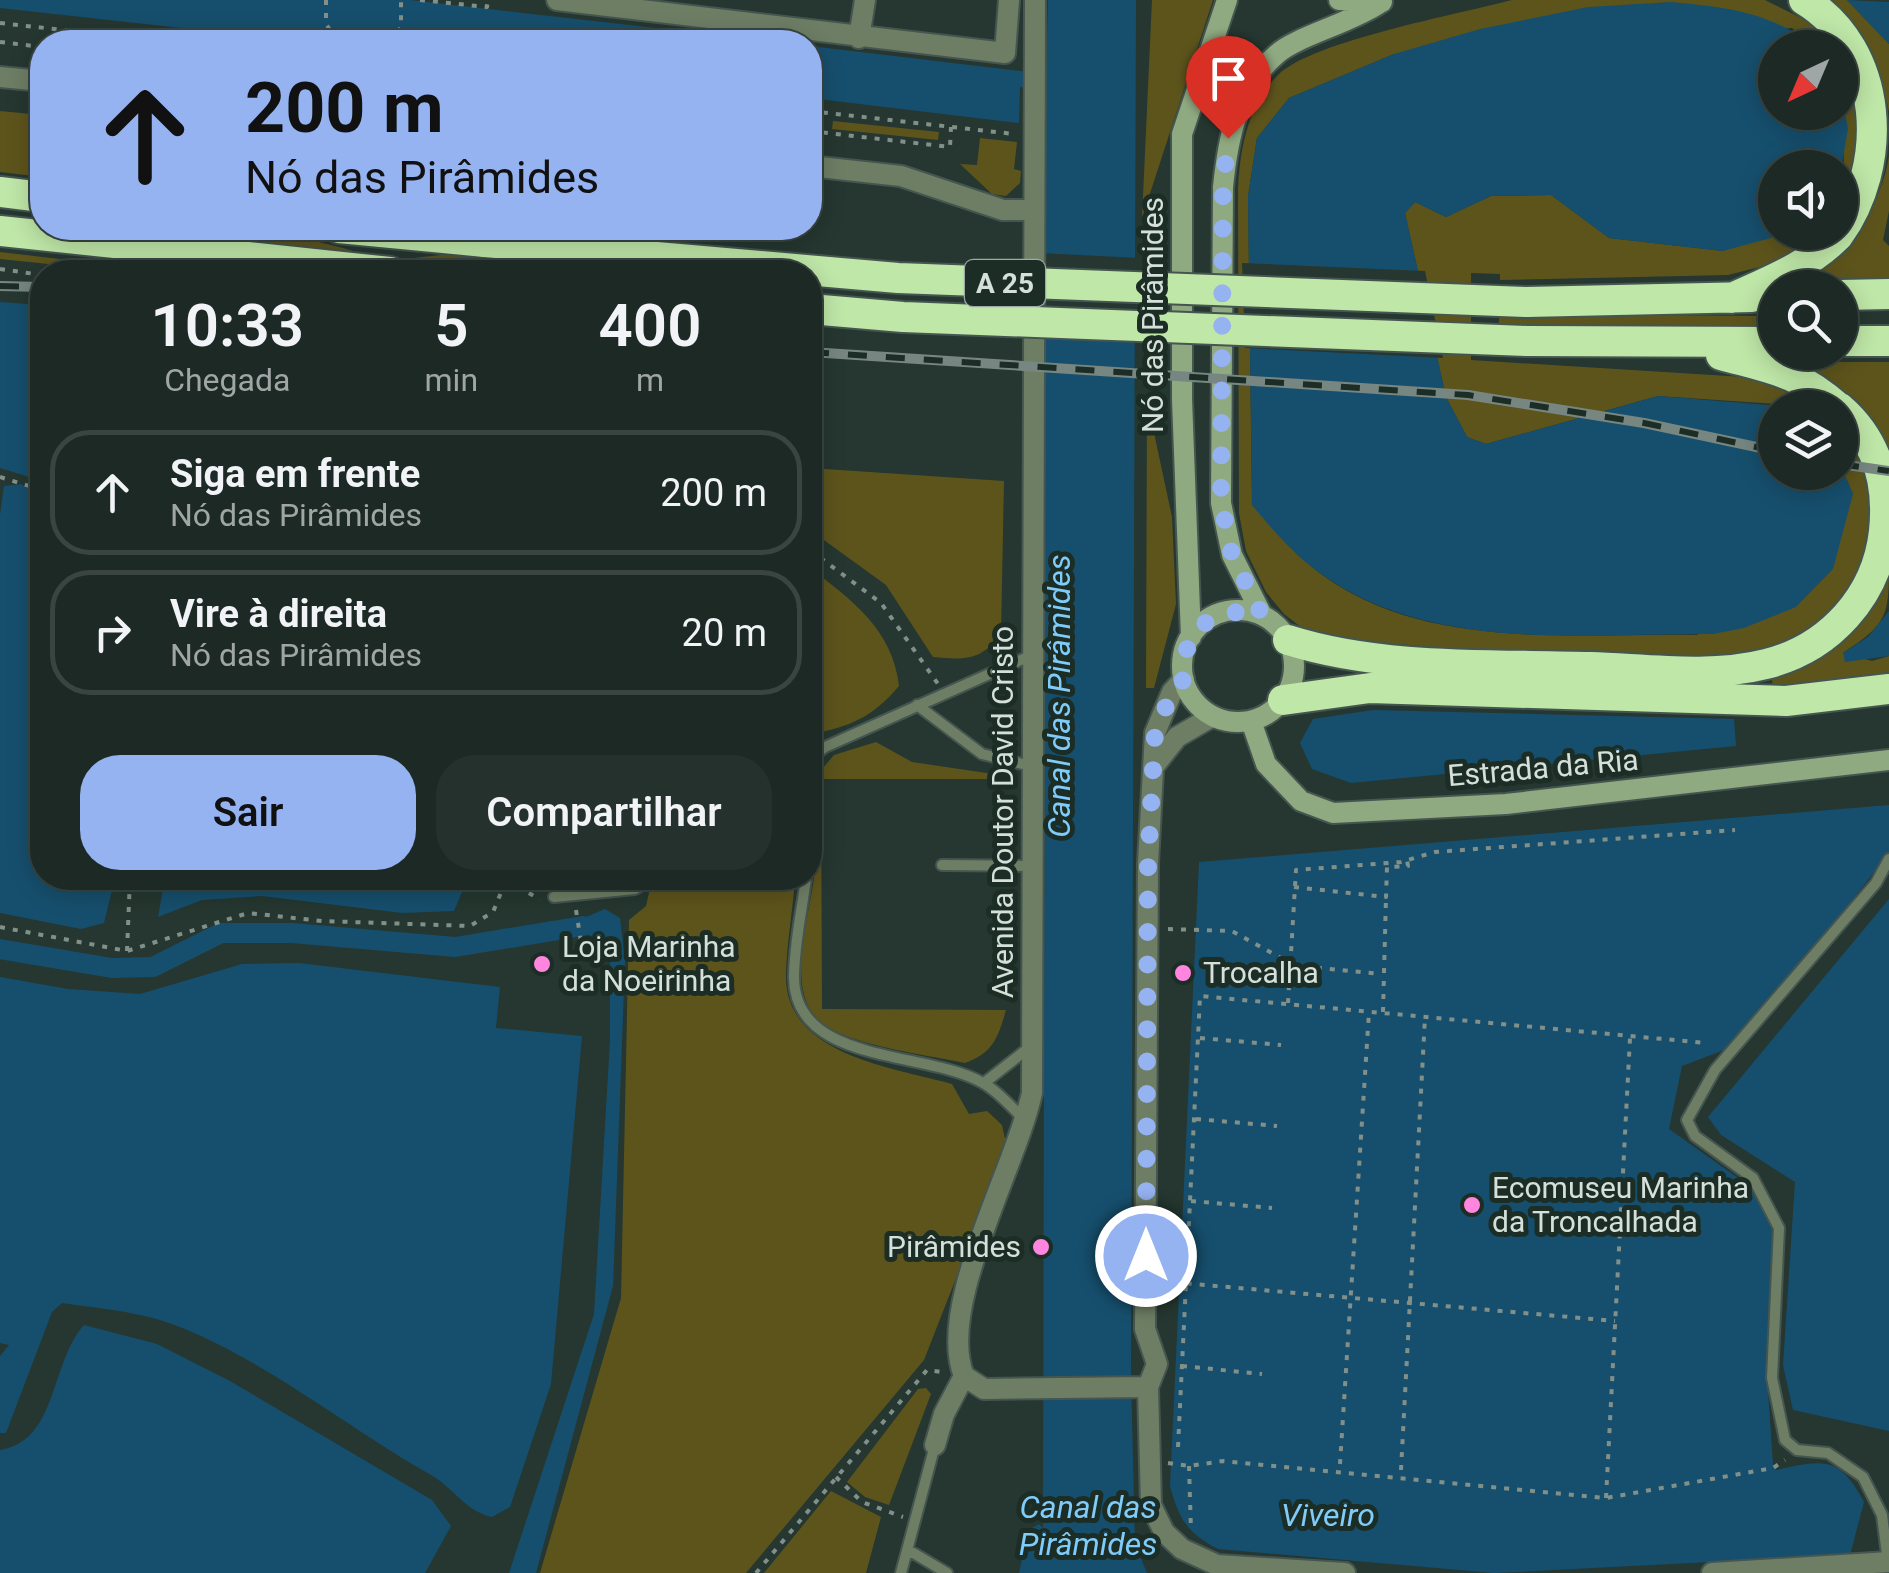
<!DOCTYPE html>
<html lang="pt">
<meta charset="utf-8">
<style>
:root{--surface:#1c2924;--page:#25312c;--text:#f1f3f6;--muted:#a0a6a6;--line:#3a4541;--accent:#95b2f1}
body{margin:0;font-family:Roboto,sans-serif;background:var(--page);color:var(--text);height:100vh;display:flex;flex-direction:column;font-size:38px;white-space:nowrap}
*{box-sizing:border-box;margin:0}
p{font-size:32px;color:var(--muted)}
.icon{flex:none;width:55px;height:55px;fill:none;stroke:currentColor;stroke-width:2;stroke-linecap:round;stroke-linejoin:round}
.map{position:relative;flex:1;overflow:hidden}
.details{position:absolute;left:30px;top:260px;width:792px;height:630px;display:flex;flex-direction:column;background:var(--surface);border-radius:40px;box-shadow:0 5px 25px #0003,0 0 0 2px var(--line)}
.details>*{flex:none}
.guide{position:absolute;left:30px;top:30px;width:792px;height:210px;border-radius:40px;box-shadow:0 5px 25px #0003,0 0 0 2px var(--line);background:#95b2f1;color:#111;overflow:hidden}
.needle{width:65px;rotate:224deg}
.controls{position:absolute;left:1758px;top:30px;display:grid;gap:20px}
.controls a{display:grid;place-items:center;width:100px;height:100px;border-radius:50%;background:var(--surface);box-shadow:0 5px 25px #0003,0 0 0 2px var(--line);font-size:50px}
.pin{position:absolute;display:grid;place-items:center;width:85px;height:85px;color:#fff;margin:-102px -42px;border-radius:50% 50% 50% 0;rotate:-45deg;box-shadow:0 0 10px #0007}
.pin .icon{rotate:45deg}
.me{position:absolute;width:110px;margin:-55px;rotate:0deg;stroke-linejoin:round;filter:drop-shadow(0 0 8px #0008)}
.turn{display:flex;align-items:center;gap:35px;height:210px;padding:0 50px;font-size:45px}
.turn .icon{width:130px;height:130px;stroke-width:2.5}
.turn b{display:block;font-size:70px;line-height:85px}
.eta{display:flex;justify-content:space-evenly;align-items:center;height:170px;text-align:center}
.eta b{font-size:60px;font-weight:600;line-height:70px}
.cta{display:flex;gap:20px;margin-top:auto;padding:20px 50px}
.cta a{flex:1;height:115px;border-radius:40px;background:var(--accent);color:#111;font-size:40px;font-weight:600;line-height:115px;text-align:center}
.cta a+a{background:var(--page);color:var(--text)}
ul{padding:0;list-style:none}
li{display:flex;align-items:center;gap:30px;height:125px;margin:0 20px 15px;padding:0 30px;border:5px solid var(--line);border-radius:40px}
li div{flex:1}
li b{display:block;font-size:38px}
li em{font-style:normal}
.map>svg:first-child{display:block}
</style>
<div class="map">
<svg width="1889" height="1573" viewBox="0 0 1889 1573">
<rect width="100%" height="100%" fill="#253730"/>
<path fill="#5d541c" d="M1152,0H1213L1142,218Z
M1512,0H1765L1815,25L1837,47H1815L1792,28L1394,54L1289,98L1257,138L1248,196L1252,505C1273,526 1293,553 1317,571C1422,652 1572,633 1697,635L1853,494L1840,465V426C1889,482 1879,589 1813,630C1789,645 1760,652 1733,657L1486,652L1375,642L1306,631L1284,614L1266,592L1246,551L1239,513L1238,189C1240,149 1248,104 1278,75C1312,41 1460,14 1512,0Z
M1822,0H1847L1889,44V112C1881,63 1854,35 1822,0Z
M1840,52L1867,119L1840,211L1844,165Z
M0,111L42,115V177L0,172Z
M833,121L939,132L938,140L832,129Z
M980,138L1017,142L1014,169L1021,171L1020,183L1006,196L992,194L960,164L977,165Z
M1889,156V211L1883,240L1889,246V284L1800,283C1837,235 1877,228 1889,156Z
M1551,195L1609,238L1723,251L1756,238L1822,233L1783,261L1728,275L1500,280V274L1471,273V360L1760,378L1799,392L1820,407L1658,396L1486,444L1467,437L1446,397L1405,213L1415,202L1446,217L1491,196Z
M85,228C173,228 272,225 356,252Z
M585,228H778L777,241Z
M0,252L128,267L127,272L0,259Z
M449,254L679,272C592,272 499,279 414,258Z
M1499,314L1775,316V331L1499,325Z
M1795,362H1889V468Z
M1147,400L1172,517L1176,604L1154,688H1146Z
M810,468L1004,481L1001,633C982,661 965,660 933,657L886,585L810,530Z
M1889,561C1889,615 1889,623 1843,653L1872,661L1889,656V676L1773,687L1771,674Z
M810,568C852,600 893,630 899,686C873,717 850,727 810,734Z
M876,742L912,762L1000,775L1004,779H821L822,1009L1006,1010C998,1038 993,1053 965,1063C929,1055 842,1045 817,1019C784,984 812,911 815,868C817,837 816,806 817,775L834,755Z
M664,878H795C793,911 786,946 786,979C788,1056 896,1068 952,1084L969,1114L987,1111L1002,1125L1007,1148L924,1360L746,1573H540L621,1298L629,920L646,906L651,884Z
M926,1388L931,1394L889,1505L865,1497L847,1482L918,1389Z
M831,1491L881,1517L866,1573H764Z"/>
<path fill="#164f6d" d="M0,0H410L779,42H309L0,8Z
M1048,0H1136L1131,1375L1135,1544L1147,1573H1019L1028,1530L1039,1524L1043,1528L1046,90L1020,87L1019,123L810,98V46L1046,74Z
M1847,0L1889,2V44Z
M1671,2C1725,7 1772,12 1815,47L1775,48V112H1840V86L1848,129L1840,174V168H1775V232L1789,233L1723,251L1609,238L1551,195L1491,196L1446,217L1415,202L1405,213L1446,397L1467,437L1486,444L1658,396L1781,406L1775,408V472H1840V465L1853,494L1833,569L1796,607L1744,628L1713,634C1582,633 1429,654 1317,571C1293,554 1271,528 1252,505L1248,196L1257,138L1289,98L1394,54L1480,29L1588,7Z
M0,302L42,305V481L0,468Z
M21,484L42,496V878H115L104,923L81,929L0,913V515L4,486Z
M1889,611V656L1845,662L1843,653L1868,637Z
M1373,710L1734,719L1736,746L1351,783L1312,769L1300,743L1313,719Z
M1889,805V853L1812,952L1724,1050L1682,1066L1669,1129L1748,1185L1773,1225L1767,1376L1773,1464L1776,1470C1823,1460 1839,1455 1864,1502L1850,1555L1494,1573L1218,1549C1187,1533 1179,1519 1170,1486L1199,862Z
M165,878H468L454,911L402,913L262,896L202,900L158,917Z
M1889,899V1431L1793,1410L1783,1365L1795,1182L1721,1135L1708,1117Z
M605,909L620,918L625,961L613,1286L536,1573H509L594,1314L610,1040V942L585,934L581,919Z
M299,963L500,987L496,1028L582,1036L551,1384L510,1507L492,1517C465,1511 455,1489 431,1475C347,1428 237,1338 145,1316C119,1310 90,1307 62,1303L52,1312L6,1433H0V1356L9,1345L0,1343V977L68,989L140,994L242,964Z
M84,1325L157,1344L230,1381L432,1500L451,1526L425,1573H0V1450C58,1441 50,1362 84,1325Z"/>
<path fill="#253730" d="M1040,253L1139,258L1138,342L1040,337Z
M1242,263L1425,271L1443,358L1245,348Z"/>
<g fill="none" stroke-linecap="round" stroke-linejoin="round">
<path stroke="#164f6d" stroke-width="20" d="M0,949L112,968L153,967L221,933H292L455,947L583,926"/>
<g stroke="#45554f" stroke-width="14">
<path id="lane" d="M917,705L982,754L1031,766
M810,758L825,747L1032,655
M942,865L1032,866
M806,878C802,910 794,945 794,978C795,1065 926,1050 983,1083C998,1091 1011,1107 1024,1119
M554,897L635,889L654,878
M984,1083L1030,1047
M910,1551L947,1573
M1888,1562L1882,1515L1863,1477L1828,1453L1797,1450L1785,1440L1772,1378L1779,1228L1753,1178L1695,1136L1687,1120L1715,1070L1876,883L1889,859
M901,1573L935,1445"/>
</g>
<g stroke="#45554f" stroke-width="24">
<path id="street" d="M557,0L1005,53L1009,0
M859,38L865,0
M0,77L42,81
M810,166L901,176L1003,210H1034
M1184,679L1172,692L1155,733L1148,863L1145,1329L1157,1364L1148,1387L1151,1505L1164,1532L1182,1549L1217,1565L1345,1573
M1154,766L1177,737L1213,716
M964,1376L984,1389L1148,1387
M935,1445L944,1414L964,1376C936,1307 1016,1167 1032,1093L1035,0
M1712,1573L1889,1562"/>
</g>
<g stroke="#45554f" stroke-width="24">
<path id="secondary" d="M1339,0L1382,2
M1182 666a56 56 0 1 1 112 0a56 56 0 1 1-112 0Z
M1262,615L1232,555L1221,503L1223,187C1228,138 1237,88 1277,54C1295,37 1351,23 1380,3
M1191,637L1182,399V134L1227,0
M1251,721L1266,764L1301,801L1333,813L1506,804L1889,760"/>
</g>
<g stroke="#45554f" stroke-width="34">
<path id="highway" d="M0,192L42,197
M339,228L485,242
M0,231L390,272
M1840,295L1889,294
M1732,298C1771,280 1808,266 1838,236C1889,166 1886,50 1804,0
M1526,302L1752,297
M1527,341L1775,342
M1840,341H1889
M1721,355C1772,369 1797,371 1839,408
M1288,640C1383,670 1493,664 1591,667C1647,669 1711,678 1766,664C1830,648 1877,596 1884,531C1889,484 1877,440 1840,408
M1283,700L1370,688L1786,701L1889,689"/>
</g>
<path stroke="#82908a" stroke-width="4" stroke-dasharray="5 8" stroke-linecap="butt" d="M326,0V24L338,42
M420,0L487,7L488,0
M0,23L170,42
M0,42L42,47
M389,42L401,27V0
M810,111L1014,134
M810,131L950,147L951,127
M821,132L822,113
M0,269L42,275
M0,477L42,490
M810,550L881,603L938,684
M507,879L540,900
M1294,887L1386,897L1387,867L1408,866L1407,860
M576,910L583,955
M0,927L127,951L248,913L322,921L470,926L493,912L507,878
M1168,929L1232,931L1290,963
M127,951L130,878
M1291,965L1380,974
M1288,1003L1296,870L1401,862L1435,852L1735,830
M1383,1012L1386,897
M1200,1038L1281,1045
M1196,1119L1277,1126
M1191,1201L1272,1208
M1166,1269L1182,1283L1615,1321
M1182,1366L1262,1374
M1178,1447L1200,996L1706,1043
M1168,1463L1189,1466L1223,1461L1606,1498L1773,1468L1785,1460
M1340,1464L1369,1012
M1189,1466L1191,1531
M1401,1470L1425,1017
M836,1477L862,1502L903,1517
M1606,1498L1630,1038
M756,1573L927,1370L941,1372"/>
<use href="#lane" stroke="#6e7e65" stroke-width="10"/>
<use href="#street" stroke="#6e7e65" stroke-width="20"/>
<use href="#secondary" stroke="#8fa980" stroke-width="20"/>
<use href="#highway" stroke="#bfe7a8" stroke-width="30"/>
<g stroke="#778680" stroke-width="10">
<path id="rail" d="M0,286L42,287
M810,352L1468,395L1644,423L1775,451
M1840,464L1889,471"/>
</g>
<use href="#rail" stroke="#1c2d26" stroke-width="6" stroke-dasharray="19" stroke-linecap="butt"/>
<g stroke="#45554f" stroke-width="34" stroke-linecap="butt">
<path id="highway-bridge" d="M485,242L898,278L1526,302
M810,309L903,317L1527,341"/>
</g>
<use href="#highway-bridge" stroke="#bfe7a8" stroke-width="30"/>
</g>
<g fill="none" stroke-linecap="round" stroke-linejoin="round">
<path stroke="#95b2f1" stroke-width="18" stroke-dasharray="0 32.4" d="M1146,1256L1148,863L1155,733L1172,692L1184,679C1180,630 1215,603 1262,615L1232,555L1221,502L1223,187L1228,138"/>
</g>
<g fill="#ff85de" stroke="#1c2d26" stroke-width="4">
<circle cx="542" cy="964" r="10"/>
<circle cx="1183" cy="973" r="10"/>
<circle cx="1472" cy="1205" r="10"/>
<circle cx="1041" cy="1247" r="10"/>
</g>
<g text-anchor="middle" stroke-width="10" stroke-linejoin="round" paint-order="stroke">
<rect fill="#1c2d26" stroke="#9eaaa5" stroke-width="2.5" x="965" y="260" width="80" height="46" rx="8"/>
<g font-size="28" font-weight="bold" fill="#d5e0db">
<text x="1005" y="293">A 25</text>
</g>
<g font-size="30" fill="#d5e0db" stroke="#1c2d26">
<text transform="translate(1153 315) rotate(-90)" y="10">Nó das Pirâmides</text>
<text transform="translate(1543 768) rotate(-5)" y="10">Estrada da Ria</text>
<text transform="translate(1003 812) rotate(-90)" y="10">Avenida Doutor David Cristo</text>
</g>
<g font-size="30" fill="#d5e0db" stroke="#1c2d26" text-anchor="start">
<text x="562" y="957">Loja Marinha<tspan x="562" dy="34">da Noeirinha</tspan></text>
<text x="1203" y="983">Trocalha</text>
<text x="1492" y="1198">Ecomuseu Marinha<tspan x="1492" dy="34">da Troncalhada</tspan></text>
<text x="1021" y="1257" text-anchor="end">Pirâmides</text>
</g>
<g font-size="32" font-style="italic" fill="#7fcbfa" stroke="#1c2d26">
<text transform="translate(1059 696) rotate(-90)" y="11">Canal das Pirâmides</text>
<text x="1088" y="1518">Canal das<tspan x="1088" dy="37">Pirâmides</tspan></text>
<text x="1328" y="1526">Viveiro</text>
</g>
</g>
</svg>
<div class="controls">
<a><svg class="needle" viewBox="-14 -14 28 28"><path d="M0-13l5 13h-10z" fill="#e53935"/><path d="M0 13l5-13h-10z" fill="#a0a6a6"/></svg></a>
<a><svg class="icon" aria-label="sound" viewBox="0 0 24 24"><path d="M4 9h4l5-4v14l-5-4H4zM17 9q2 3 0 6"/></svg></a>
<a><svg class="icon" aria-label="search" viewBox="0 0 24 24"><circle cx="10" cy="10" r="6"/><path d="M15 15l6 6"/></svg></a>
<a><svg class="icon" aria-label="layers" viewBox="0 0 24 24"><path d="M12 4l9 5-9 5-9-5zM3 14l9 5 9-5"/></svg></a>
</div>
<div class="pin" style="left:1228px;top:138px;background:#d93025"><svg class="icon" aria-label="arrive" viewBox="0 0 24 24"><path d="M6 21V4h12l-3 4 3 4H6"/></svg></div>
<svg class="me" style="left:1146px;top:1256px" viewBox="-20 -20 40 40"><circle r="17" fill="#95b2f1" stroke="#fff" stroke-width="3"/><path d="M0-11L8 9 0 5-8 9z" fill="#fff"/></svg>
<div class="guide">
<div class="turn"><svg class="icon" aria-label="ahead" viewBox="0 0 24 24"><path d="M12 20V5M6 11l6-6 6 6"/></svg><div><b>200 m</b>Nó das Pirâmides</div></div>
</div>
<section class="details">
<div class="eta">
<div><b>10:33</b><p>Chegada</p></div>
<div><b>5</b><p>min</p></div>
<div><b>400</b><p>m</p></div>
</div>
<ul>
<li><svg class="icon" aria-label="ahead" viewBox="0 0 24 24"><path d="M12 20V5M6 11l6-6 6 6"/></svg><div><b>Siga em frente</b><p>Nó das Pirâmides</p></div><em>200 m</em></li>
<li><svg class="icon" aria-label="right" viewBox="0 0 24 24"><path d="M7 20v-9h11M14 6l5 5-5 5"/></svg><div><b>Vire à direita</b><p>Nó das Pirâmides</p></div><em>20 m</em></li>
</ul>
<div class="cta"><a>Sair</a><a>Compartilhar</a></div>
</section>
</div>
